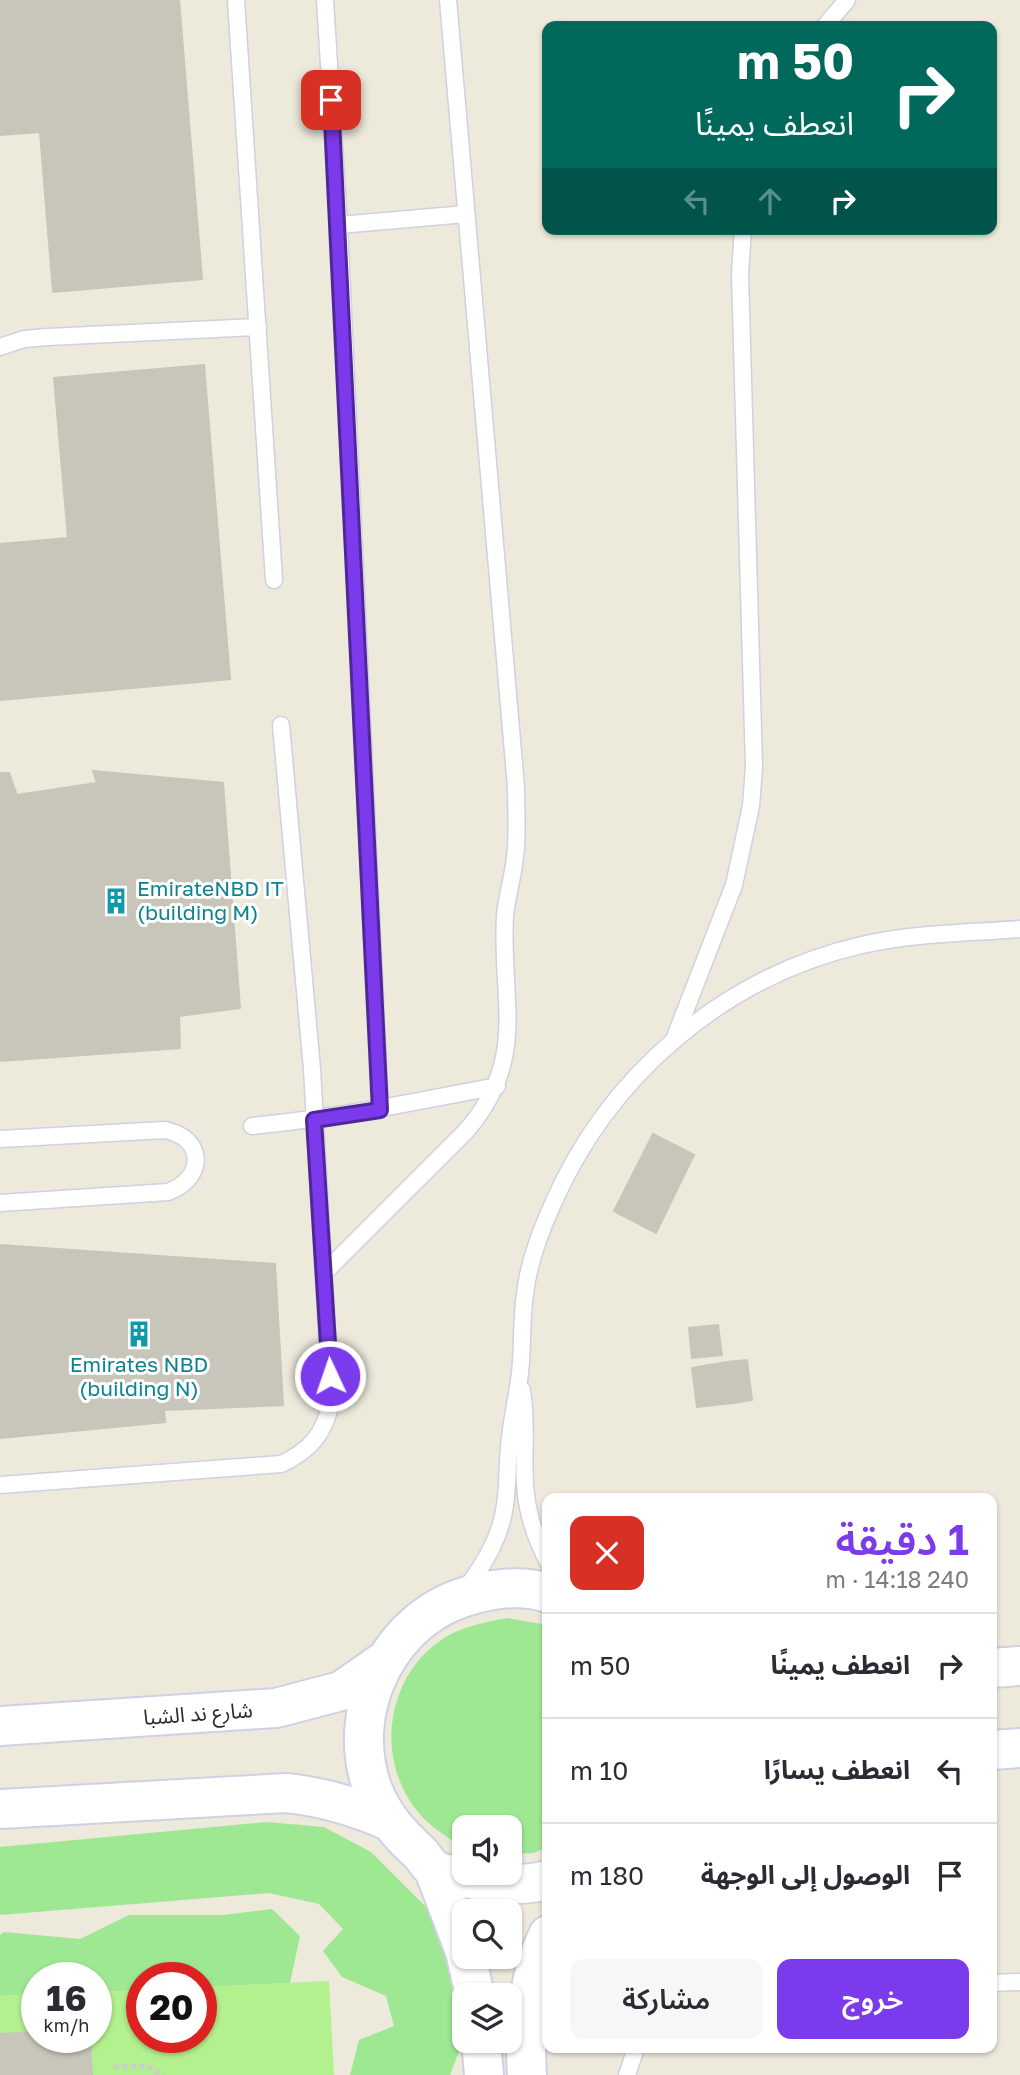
<!DOCTYPE html>
<html lang="ar">
<meta charset="utf-8">
<style>
:root{--surface:#fff;--page:#f7f7f7;--text:#2b2b33;--muted:#7c7c81;--line:#e1e1e2;--accent:#7c3aed}
body{margin:0;font-family:"Golos Text","Noto Sans Arabic",sans-serif;background:var(--page);color:var(--text);direction:rtl;height:100vh;display:flex;flex-direction:column;font-size:26px;white-space:nowrap}
*{box-sizing:border-box;margin:0}
p{font-size:23px;color:var(--muted)}
.icon{flex:none;width:38px;height:38px;fill:none;stroke:currentColor;stroke-width:2;stroke-linecap:round;stroke-linejoin:round}
.map{position:relative;flex:1;overflow:hidden;direction:ltr}
.panel{position:absolute;left:542px;top:1493px;width:455px;height:560px;display:flex;flex-direction:column;background:var(--surface);border-radius:14px;box-shadow:0 2px 5px #0004;direction:rtl}
.panel>*{flex:none}
.banner{position:absolute;left:542px;top:21px;width:455px;height:214px;border-radius:14px;box-shadow:0 2px 5px #0004;direction:rtl;background:#00695c;color:#fff;overflow:hidden}
.buttons{position:absolute;left:452px;top:1815px;display:grid;gap:14px}
.buttons a{display:grid;place-items:center;width:70px;height:70px;border-radius:14px;background:var(--surface);box-shadow:0 2px 5px #0004;font-size:35px}
.speed{position:absolute;left:21px;top:1962px;display:flex;gap:14px;font-size:35px;font-weight:700;text-align:center}
.speed>*{display:grid;place-content:center;width:91px;height:91px;border-radius:50%;background:var(--surface);box-shadow:0 2px 5px #0004;line-height:1}
.speed small{font-size:18px;font-weight:400}
.speed .limit{border:10px solid #d22;background:#fff;color:#111}
.pin{position:absolute;display:grid;place-items:center;width:60px;height:60px;color:#fff;margin:-30px;border-radius:14px;box-shadow:0 4px 10px #0006}
.me{position:absolute;width:77px;margin:-38px;rotate:357deg;stroke-linejoin:round;filter:drop-shadow(0 0 5px #0008)}
.turn{display:flex;align-items:center;gap:24px;height:147px;padding:0 28px;font-size:32px}
.turn .icon{width:91px;height:91px;stroke-width:2.5}
.turn b{display:block;font-size:49px;line-height:60px}
.lanes{display:flex;align-items:center;height:66px;padding:0 28px;background:#0003;justify-content:center;gap:35px;direction:ltr}
.lanes .off{opacity:.35}
.round{display:grid;place-items:center;flex:none;width:74px;height:74px;border-radius:14px;background:var(--page)}
.overview{display:flex;align-items:center;justify-content:space-between;height:119px;padding:0 28px}
h1{font-size:42px;font-weight:600;line-height:52px;color:var(--accent)}
.button{display:flex;gap:14px;margin-top:auto;padding:14px 28px}
.button a{flex:1;height:80px;border-radius:14px;background:var(--accent);color:#fff;font-size:28px;font-weight:600;line-height:80px;text-align:center}
.button a+a{background:var(--page);color:var(--text)}
ul{padding:0;list-style:none}
li{display:flex;align-items:center;gap:21px;height:105px;padding:0 28px;border-top:2px solid var(--line)}
li div{flex:1}
li b{display:block;font-size:26px}
li em{font-style:normal}
.map>svg:first-child{display:block}
</style>
<div class="map">
<svg width="1020" height="2075" viewBox="0 0 1020 2075">
<rect width="100%" height="100%" fill="#ede9db"/>
<path fill="#9fe893" d="M507,1618L548,1625V1847L533,1853L509,1854V1827H464V1845C453,1842 445,1836 436,1829C376,1784 377,1688 437,1643C458,1627 482,1623 507,1618Z
M267,1822L324,1827L371,1852L427,1908L447,1951L460,2049L450,2075H350L359,2040L394,2026L386,1996L342,1977L323,1951L343,1929L319,1904L269,1893L0,1915V1847Z
M272,1909L300,1936L290,1983L201,1987V1978H142V1990L96,1992V1978H37V1994L0,1996V1935L4,1932L80,1939L129,1915H222Z"/>
<path fill="#b3f08e" d="M329,1981L334,2075H0V1996L37,1994V2037H96V1992L142,1990V2037H201V1987Z"/>
<path fill="#c8c6ba" stroke="#c9c6b5" stroke-width="2" d="M0,0H179L202,279L53,292L40,132L0,135Z
M204,365L230,679L0,700V544L68,538L54,378Z
M93,771L223,783L240,1008L179,1016L180,1048L0,1061V773H9L17,795L97,783Z
M653,1134L694,1155L656,1233L614,1211Z
M0,1245L275,1264L283,1405L164,1410L165,1422L0,1438Z
M718,1325L722,1355L692,1358L689,1328Z
M747,1360L752,1400L733,1403L728,1362Z
M728,1362L733,1403L714,1405L709,1365Z
M709,1365L714,1405L697,1407L692,1368Z
M37,2032V2037H90L92,2075H0V2034Z"/>
<g fill="none" stroke-linecap="round" stroke-linejoin="round">
<g stroke="#d0d0e4" stroke-width="19">
<path id="service" d="M236,0L274,580
M325,0L339,225L380,1109
M825,26L847,0
M339,225L466,214
M0,347L24,339L48,337L258,327
M675,1037L734,885L751,806L754,767L740,274L743,229
M252,1126C335,1118 415,1102 497,1086
M0,1139L165,1130C205,1138 206,1178 168,1192L0,1203
M324,1273L467,1130C529,1057 500,1000 505,915C507,896 513,877 515,857C518,834 516,810 516,787L448,0
M522,1390C529,1432 519,1476 530,1516C534,1532 540,1547 548,1562
M0,1485L281,1464C310,1451 325,1433 331,1402L312,1069L281,725
M465,1590C484,1564 501,1537 505,1505C508,1486 507,1466 509,1447C511,1422 517,1398 520,1373C523,1347 521,1320 525,1294C528,1265 539,1235 551,1208C607,1077 722,977 862,945C914,933 967,933 1020,929
M992,1983L1020,1982
M627,2075L636,2048"/>
</g>
<g stroke="#d0d0e4" stroke-width="42">
<path id="tertiary" d="M434,1870L464,1949
M466,1956L475,1995
M481,2040L484,2075
M527,2075C524,2027 527,1979 548,1935"/>
</g>
<g stroke="#d0d0e4" stroke-width="42">
<path id="secondary" d="M548,1593C524,1585 498,1588 475,1594C390,1614 343,1710 373,1790C383,1816 400,1835 420,1853C425,1858 428,1866 434,1869C439,1873 448,1874 454,1875C485,1884 516,1888 548,1880
M992,1668L1020,1666
M0,1726L276,1708L341,1691L384,1661
M992,1750L1020,1748
M0,1809L287,1793C324,1797 355,1806 389,1821"/>
</g>
<path stroke="#ccc" stroke-width="4.5" stroke-dasharray="5 3.5" stroke-linecap="butt" d="M114,2067L147,2066L163,2075"/>
<use href="#service" stroke="#fff" stroke-width="16"/>
<use href="#tertiary" stroke="#fff" stroke-width="38"/>
<use href="#secondary" stroke="#fff" stroke-width="38"/>
</g>
<g fill="none" stroke-linecap="round" stroke-linejoin="round">
<g stroke="#51269a" stroke-width="18">
<path id="route" d="M330,1376L314,1120L380,1110L331,100"/>
</g>
<use href="#route" stroke="#7c3aed" stroke-width="12"/>
</g>
<defs>
<g id="building-bare" transform="scale(2.1)"><path d="M-4-6H4V6H1V3H-1V6H-4ZM-2.5-4.3h1.7v1.8h-1.7ZM.8-4.3h1.7v1.8H.8ZM-2.5-1h1.7V.8h-1.7ZM.8-1h1.7V.8H.8Z" fill="#0f9aa8" stroke="#fff" stroke-width="2.5" paint-order="stroke"/></g>
</defs>
<g fill-rule="evenodd">
<use href="#building-bare" x="116" y="901"/>
<use href="#building-bare" x="139" y="1334"/>
</g>
<g text-anchor="middle" stroke-width="6" stroke-linejoin="round" paint-order="stroke">
<g font-size="21" fill="#0d838f" stroke="#fff" text-anchor="start">
<text x="137" y="896">EmirateNBD IT<tspan x="137" dy="24">(building M)</tspan></text>
<text x="139" y="1372" text-anchor="middle">Emirates NBD<tspan x="139" dy="24">(building N)</tspan></text>
</g>
<g font-size="21" fill="#2a2a2a" stroke="#fff">
<text transform="translate(198 1714) rotate(-4)" y="7">شارع ند الشبا</text>
</g>
</g>
</svg>
<div class="buttons">
<a><svg class="icon" aria-label="sound" viewBox="0 0 24 24"><path d="M4 9h4l5-4v14l-5-4H4zM17 9q2 3 0 6"/></svg></a>
<a><svg class="icon" aria-label="search" viewBox="0 0 24 24"><circle cx="10" cy="10" r="6"/><path d="M15 15l6 6"/></svg></a>
<a><svg class="icon" aria-label="layers" viewBox="0 0 24 24"><path d="M12 4l9 5-9 5-9-5zM3 14l9 5 9-5"/></svg></a>
</div>
<div class="speed"><div>16<small>km/h</small></div><div class="limit">20</div></div>
<div class="pin" style="left:331px;top:100px;background:#d93025"><svg class="icon" aria-label="arrive" viewBox="0 0 24 24"><path d="M6 21V4h12l-3 4 3 4H6"/></svg></div>
<svg class="me" style="left:330px;top:1376px" viewBox="-20 -20 40 40"><circle r="17" fill="#7c3aed" stroke="#fff" stroke-width="3"/><path d="M0-11L8 9 0 5-8 9z" fill="#fff"/></svg>
<div class="banner">
<div class="turn"><svg class="icon" aria-label="right" viewBox="0 0 24 24"><path d="M7 20v-9h11M14 6l5 5-5 5"/></svg><div><b>50 m</b>انعطف يمينًا</div></div>
<div class="lanes"><svg class="icon off" aria-label="left" viewBox="0 0 24 24"><path d="M17 20v-9H6M10 6l-5 5 5 5"/></svg><svg class="icon off" aria-label="ahead" viewBox="0 0 24 24"><path d="M12 20V5M6 11l6-6 6 6"/></svg><svg class="icon" aria-label="right" viewBox="0 0 24 24"><path d="M7 20v-9h11M14 6l5 5-5 5"/></svg></div>
</div>
<section class="panel">
<div class="overview"><div><h1>1 دقيقة</h1><p>240 m · 14:18</p></div><a class="round" style="background:#d93025;color:#fff"><svg class="icon" aria-label="close" viewBox="0 0 24 24"><path d="M6 6l12 12M18 6L6 18"/></svg></a></div>
<ul>
<li><svg class="icon" aria-label="right" viewBox="0 0 24 24"><path d="M7 20v-9h11M14 6l5 5-5 5"/></svg><div><b>انعطف يمينًا</b></div><em>50 m</em></li>
<li><svg class="icon" aria-label="left" viewBox="0 0 24 24"><path d="M17 20v-9H6M10 6l-5 5 5 5"/></svg><div><b>انعطف يسارًا</b></div><em>10 m</em></li>
<li><svg class="icon" aria-label="arrive" viewBox="0 0 24 24"><path d="M6 21V4h12l-3 4 3 4H6"/></svg><div><b>الوصول إلى الوجهة</b></div><em>180 m</em></li>
</ul>
<div class="button"><a>خروج</a><a>مشاركة</a></div>
</section>
</div>
